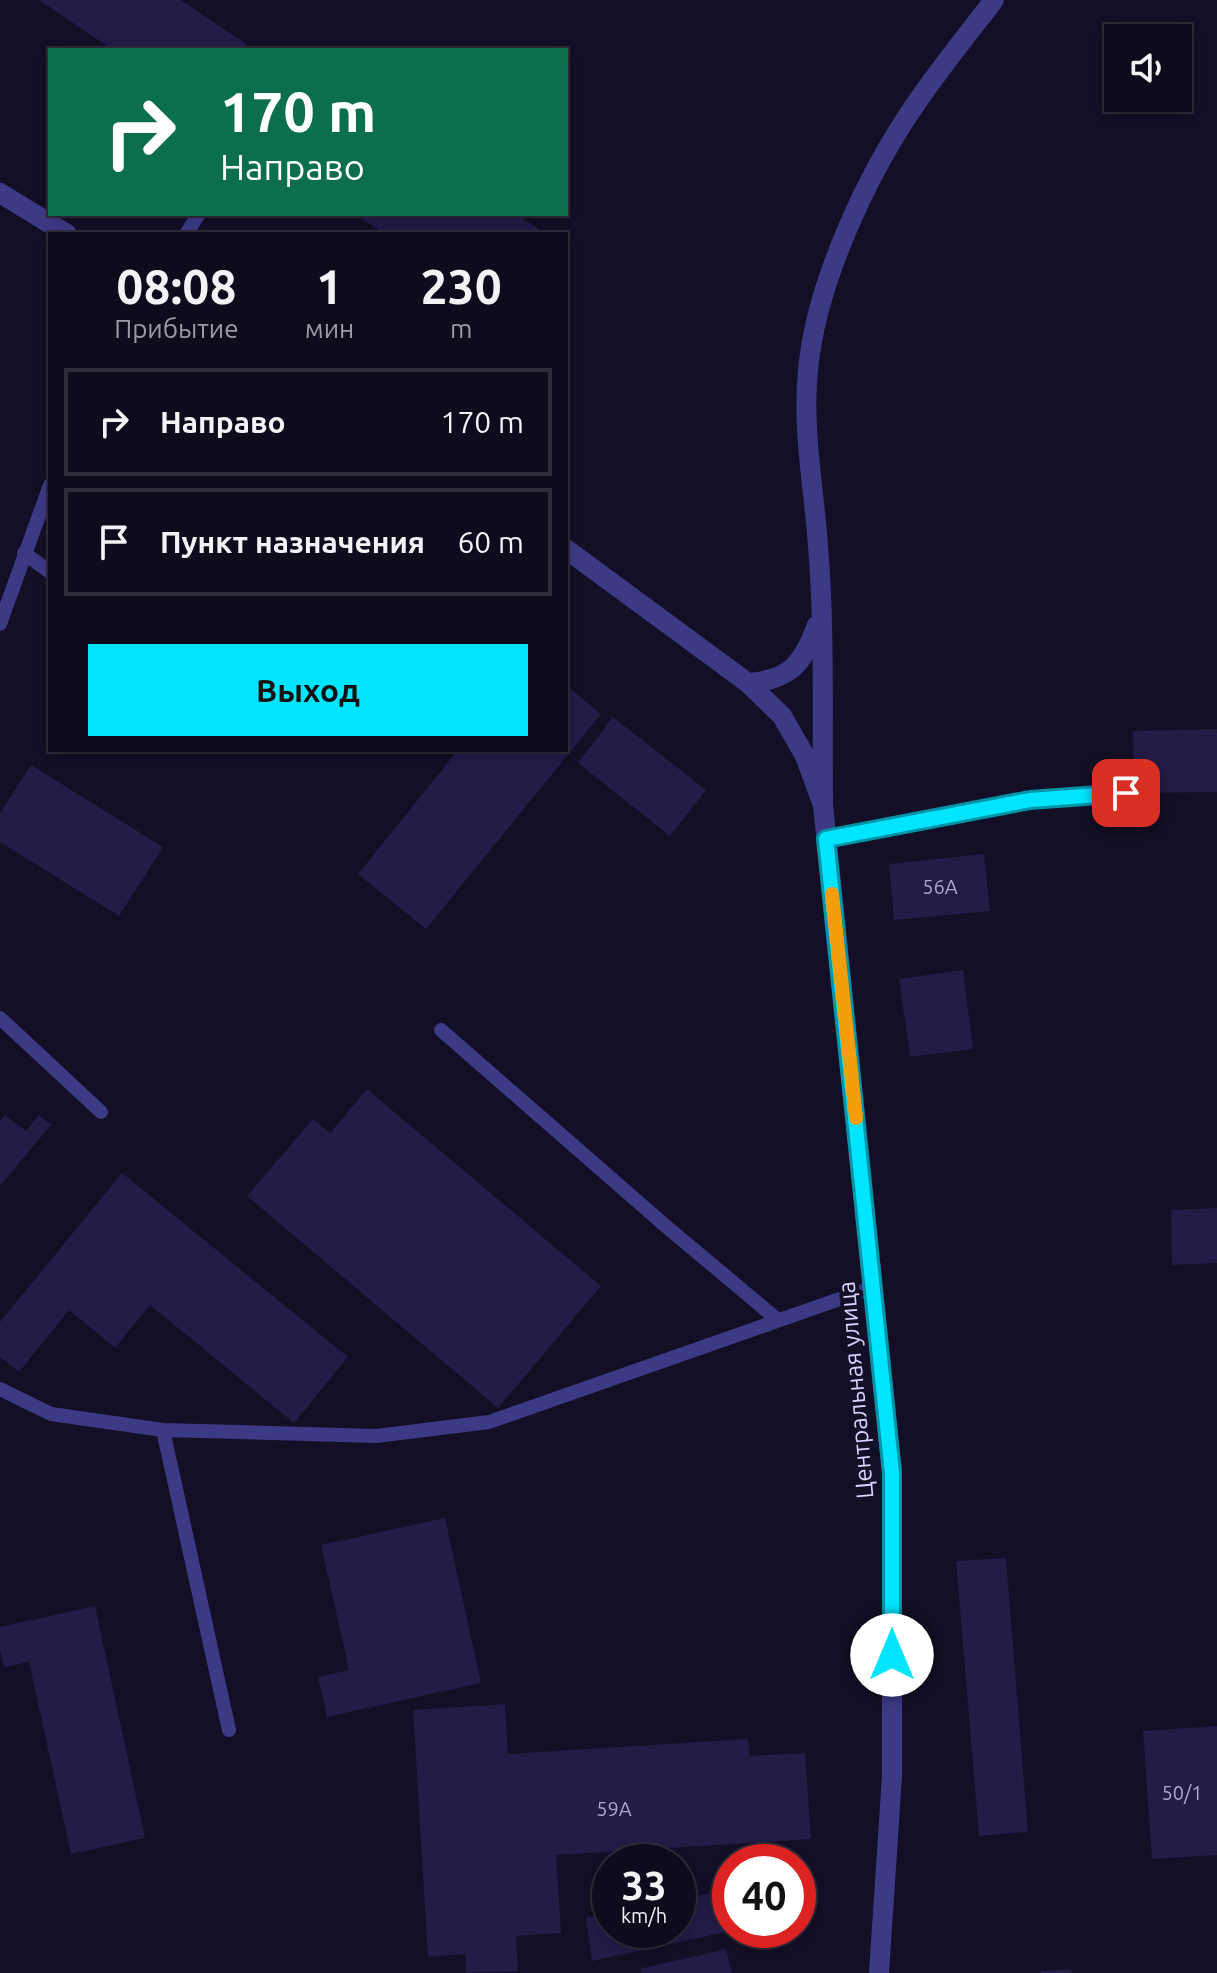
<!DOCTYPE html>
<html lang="ru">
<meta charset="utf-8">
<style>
:root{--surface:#0e0b1c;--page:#171425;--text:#f1f3f6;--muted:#9b9ba3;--line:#2e2b3b;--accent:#00e5ff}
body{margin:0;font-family:Ubuntu,sans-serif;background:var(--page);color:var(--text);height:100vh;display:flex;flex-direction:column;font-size:30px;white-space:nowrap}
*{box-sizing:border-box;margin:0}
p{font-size:26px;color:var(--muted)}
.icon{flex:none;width:44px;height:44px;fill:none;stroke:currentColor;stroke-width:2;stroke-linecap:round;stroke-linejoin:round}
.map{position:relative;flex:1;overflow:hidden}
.side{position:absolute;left:48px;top:232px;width:520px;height:520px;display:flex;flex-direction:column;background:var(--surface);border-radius:0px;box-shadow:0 4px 12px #0003,0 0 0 2px var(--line)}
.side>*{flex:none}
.top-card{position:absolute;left:48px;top:48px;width:520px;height:168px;border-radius:0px;box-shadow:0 4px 12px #0003,0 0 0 2px var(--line);background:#0b6e4f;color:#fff;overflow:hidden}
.fabs{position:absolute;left:1104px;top:24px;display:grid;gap:16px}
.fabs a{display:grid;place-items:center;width:88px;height:88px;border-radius:0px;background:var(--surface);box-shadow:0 4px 12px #0003,0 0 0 2px var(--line);font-size:40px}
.speed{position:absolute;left:592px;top:1844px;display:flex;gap:16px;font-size:40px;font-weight:700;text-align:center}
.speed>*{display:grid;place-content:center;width:104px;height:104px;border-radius:50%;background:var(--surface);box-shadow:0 4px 12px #0003,0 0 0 2px var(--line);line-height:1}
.speed small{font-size:20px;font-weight:400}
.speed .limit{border:12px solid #d22;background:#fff;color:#111}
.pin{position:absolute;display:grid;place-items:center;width:68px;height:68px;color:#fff;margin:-34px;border-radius:16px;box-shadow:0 4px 12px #0006}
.me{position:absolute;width:88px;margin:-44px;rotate:0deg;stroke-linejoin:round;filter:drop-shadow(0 0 6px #0008)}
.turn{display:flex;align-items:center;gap:28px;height:168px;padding:0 40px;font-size:36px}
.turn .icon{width:104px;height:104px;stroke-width:2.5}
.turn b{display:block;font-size:56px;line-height:68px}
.eta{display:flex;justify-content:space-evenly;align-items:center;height:136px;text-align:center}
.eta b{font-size:48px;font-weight:600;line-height:56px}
.cta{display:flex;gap:16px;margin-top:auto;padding:16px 40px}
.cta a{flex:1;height:92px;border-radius:0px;background:var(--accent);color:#111;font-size:32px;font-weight:600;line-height:92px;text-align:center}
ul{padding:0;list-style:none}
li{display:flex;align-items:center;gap:24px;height:108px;margin:0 16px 12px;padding:0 24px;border:4px solid var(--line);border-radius:0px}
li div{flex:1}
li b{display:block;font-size:30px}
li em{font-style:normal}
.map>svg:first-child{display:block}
</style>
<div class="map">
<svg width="1217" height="1973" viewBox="0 0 1217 1973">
<rect width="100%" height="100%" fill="#130f26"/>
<path fill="#241b47" d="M39,0H181L246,44L242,50H113Z
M355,214H516L546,234H385Z
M566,685L601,714L426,929L358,874L458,750H566Z
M613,717L706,790L670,836L578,763Z
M1217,729V792L1134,793L1133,731Z
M31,765L163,847L119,916L0,842V813Z
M984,854L990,911L894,920L889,864Z
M963,970L973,1049L910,1057L899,979Z
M367,1089L601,1286L498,1408L247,1196L313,1119L330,1133Z
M5,1115L26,1131L39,1115L51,1125L0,1186V1121Z
M122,1173L348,1357L294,1423L150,1305L115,1348L69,1310L19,1372L0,1357V1322Z
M1217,1208V1263L1172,1265L1171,1210Z
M445,1518L481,1683L327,1717L318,1677L349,1670L321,1545Z
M1006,1558L1028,1832L979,1836L956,1561Z
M95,1606L145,1838L71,1854L29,1662L4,1667L0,1649V1627Z
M505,1704L508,1754L748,1739L750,1756L805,1753L811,1839L556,1855L561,1933L516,1936L518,1971L466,1973L465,1954L428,1957L413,1710Z
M1217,1726V1855L1152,1859L1143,1731Z
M730,1889V1931L592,1961L586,1918L610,1913V1930H678V1900Z
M726,1949L732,1973H641L640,1969Z
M1071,1969L1072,1973H1041V1971Z"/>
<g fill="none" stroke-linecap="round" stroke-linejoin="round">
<path stroke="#3d3a85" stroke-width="14" d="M186,234L199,214
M24,553L50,572
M0,624L50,485
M826,839L1030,800L1126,793
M0,1018L101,1112
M441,1030L668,1228L778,1320
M0,1389L51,1414L163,1430L376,1436L489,1422L874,1287
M163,1430L229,1730"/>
<path stroke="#3d3a85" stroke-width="20" d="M748,683C791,680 803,663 817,625
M823,802C822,717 825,631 818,546C814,488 802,429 808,370C816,283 867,174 917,102C941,67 968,34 994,0"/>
<path stroke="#3d3a85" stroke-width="20" d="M0,193L67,234
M566,549L748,683L782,716L805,756L823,805L892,1473V1776L879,1973"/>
</g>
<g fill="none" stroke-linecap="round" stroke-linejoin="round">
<g stroke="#0095a6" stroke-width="20">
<path id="route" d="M892,1655V1473L826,839L1030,800L1126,793"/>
</g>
<use href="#route" stroke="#00e5ff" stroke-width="14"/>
<path stroke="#f59e0b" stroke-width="14" d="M832,894L856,1118"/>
</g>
<g text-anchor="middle" stroke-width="8" stroke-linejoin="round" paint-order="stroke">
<g font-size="20" fill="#aca6d1">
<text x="940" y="894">56А</text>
<text x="1182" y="1800">50/1</text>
<text x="614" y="1816">59А</text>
</g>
<g font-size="24" fill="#d9d4ff" stroke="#130f26">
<text transform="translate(856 1390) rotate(-95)" y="8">Центральная улица</text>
</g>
</g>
</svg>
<div class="fabs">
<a><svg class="icon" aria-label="sound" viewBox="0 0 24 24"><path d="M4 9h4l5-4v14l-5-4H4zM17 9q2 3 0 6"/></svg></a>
</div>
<div class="speed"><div>33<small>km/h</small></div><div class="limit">40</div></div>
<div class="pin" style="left:1126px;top:793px;background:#d93025"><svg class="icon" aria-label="arrive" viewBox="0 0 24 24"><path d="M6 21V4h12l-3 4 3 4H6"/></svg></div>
<svg class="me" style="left:892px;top:1655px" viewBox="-20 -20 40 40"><circle r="19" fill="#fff"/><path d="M0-13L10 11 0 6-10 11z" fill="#00e5ff"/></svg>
<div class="top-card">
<div class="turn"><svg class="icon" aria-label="right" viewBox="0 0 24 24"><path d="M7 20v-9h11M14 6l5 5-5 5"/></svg><div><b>170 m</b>Направо</div></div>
</div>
<section class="side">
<div class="eta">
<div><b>08:08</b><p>Прибытие</p></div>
<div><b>1</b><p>мин</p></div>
<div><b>230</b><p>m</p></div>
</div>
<ul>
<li><svg class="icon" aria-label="right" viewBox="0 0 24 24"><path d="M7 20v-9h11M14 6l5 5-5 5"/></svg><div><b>Направо</b></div><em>170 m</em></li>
<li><svg class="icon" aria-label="arrive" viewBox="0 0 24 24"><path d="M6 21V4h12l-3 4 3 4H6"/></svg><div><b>Пункт назначения</b></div><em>60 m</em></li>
</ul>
<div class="cta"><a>Выход</a></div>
</section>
</div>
